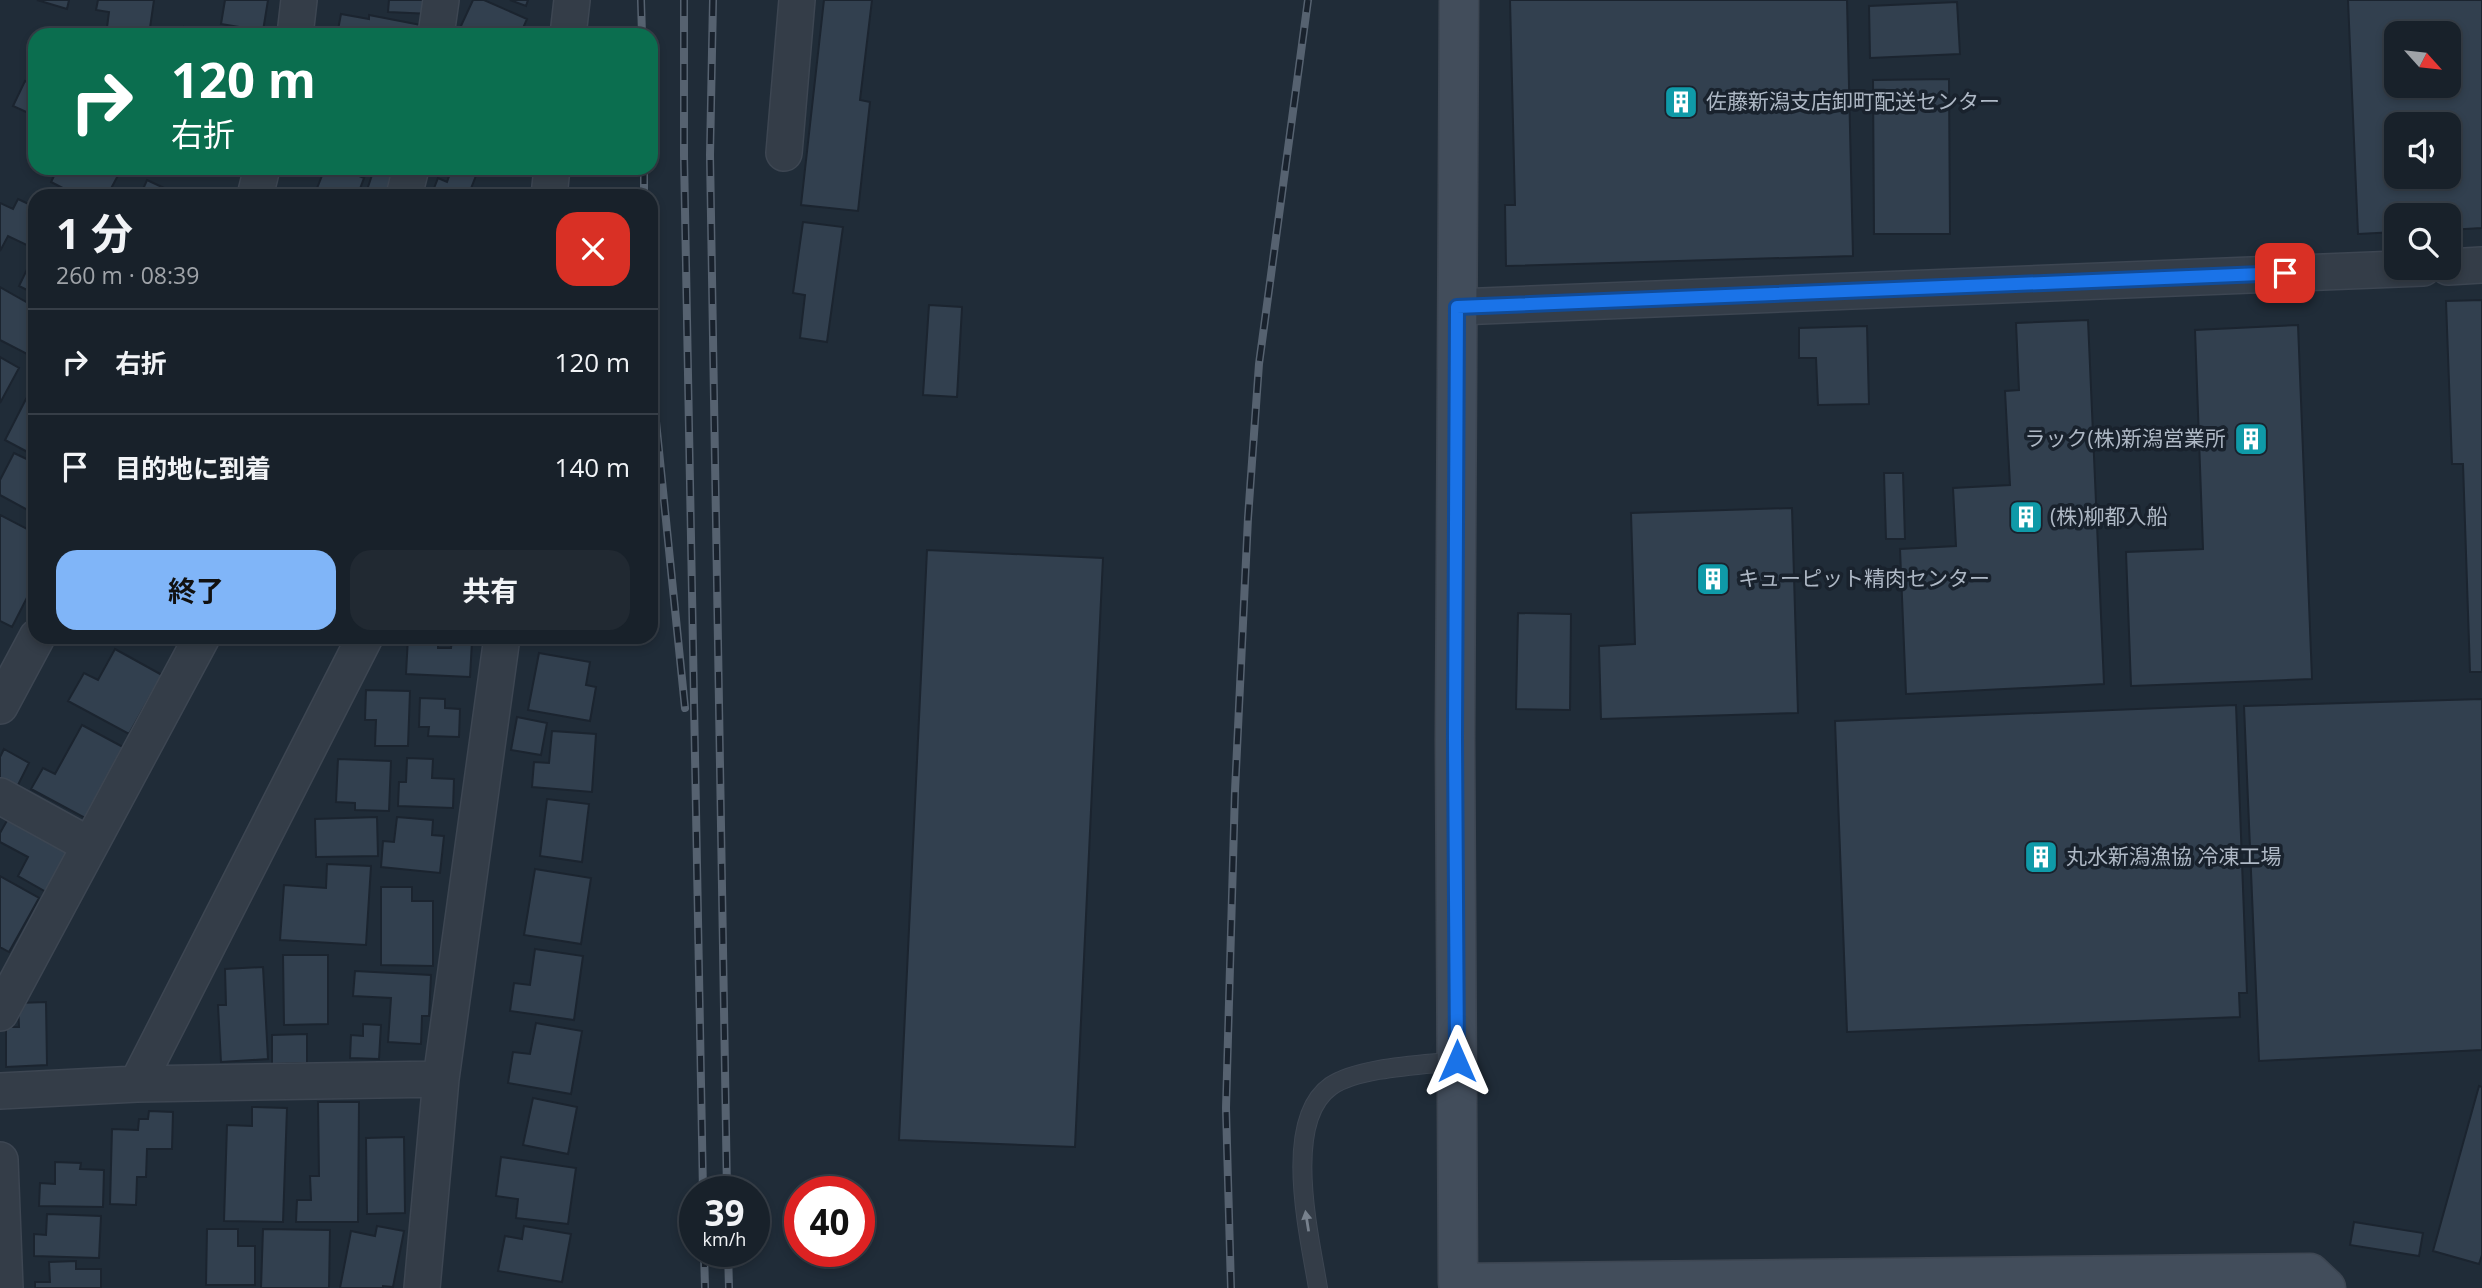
<!DOCTYPE html>
<html lang="ja">
<meta charset="utf-8">
<style>
:root{--surface:#18212a;--page:#212932;--text:#f1f3f6;--muted:#9fa3a8;--line:#363e47;--accent:#80b5f8}
body{margin:0;font-family:"Open Sans","Noto Sans JP",sans-serif;background:var(--page);color:var(--text);height:100vh;display:flex;flex-direction:column;font-size:26px;white-space:nowrap}
*{box-sizing:border-box;margin:0}
p{font-size:23px;color:var(--muted)}
.icon{flex:none;width:38px;height:38px;fill:none;stroke:currentColor;stroke-width:2;stroke-linecap:round;stroke-linejoin:round}
.map{position:relative;flex:1;overflow:hidden}
.sheet{position:absolute;left:28px;top:189px;width:630px;height:455px;display:flex;flex-direction:column;background:var(--surface);border-radius:21px;box-shadow:0 4px 10px #0003,0 0 0 2px var(--line)}
.sheet>*{flex:none}
.top-card{position:absolute;left:28px;top:28px;width:630px;height:147px;border-radius:21px;box-shadow:0 4px 10px #0003,0 0 0 2px var(--line);background:#0b6e4f;color:#fff;overflow:hidden}
.needle{width:46px;rotate:117deg}
.buttons{position:absolute;left:2384px;top:21px;display:grid;gap:14px}
.buttons a{display:grid;place-items:center;width:77px;height:77px;border-radius:14px;background:var(--surface);box-shadow:0 4px 10px #0003,0 0 0 2px var(--line);font-size:35px}
.speed{position:absolute;left:679px;top:1176px;display:flex;gap:14px;font-size:35px;font-weight:700;text-align:center}
.speed>*{display:grid;place-content:center;width:91px;height:91px;border-radius:50%;background:var(--surface);box-shadow:0 4px 10px #0003,0 0 0 2px var(--line);line-height:1}
.speed small{font-size:18px;font-weight:400}
.speed .limit{border:10px solid #d22;background:#fff;color:#111}
.pin{position:absolute;display:grid;place-items:center;width:60px;height:60px;color:#fff;margin:-30px;border-radius:14px;box-shadow:0 4px 10px #0006}
.me{position:absolute;width:77px;margin:-38px;rotate:0deg;stroke-linejoin:round;filter:drop-shadow(0 0 5px #0008)}
.turn{display:flex;align-items:center;gap:24px;height:147px;padding:0 28px;font-size:32px}
.turn .icon{width:91px;height:91px;stroke-width:2.5}
.turn b{display:block;font-size:49px;line-height:60px}
.round{display:grid;place-items:center;flex:none;width:74px;height:74px;border-radius:21px;background:var(--page)}
.overview{display:flex;align-items:center;justify-content:space-between;height:119px;padding:0 28px}
h1{font-size:42px;font-weight:700;line-height:52px}
.button{display:flex;gap:14px;margin-top:auto;padding:14px 28px}
.button a{flex:1;height:80px;border-radius:21px;background:var(--accent);color:#111;font-size:28px;font-weight:700;line-height:80px;text-align:center}
.button a+a{background:var(--page);color:var(--text)}
ul{padding:0;list-style:none}
li{display:flex;align-items:center;gap:21px;height:105px;padding:0 28px;border-top:2px solid var(--line)}
li div{flex:1}
li b{display:block;font-size:26px}
li em{font-style:normal}
.map>svg:first-child{display:block}
</style>
<div class="map">
<svg width="2482" height="1288" viewBox="0 0 2482 1288">
<rect width="100%" height="100%" fill="#202c38"/>
<path fill="#32404f" stroke="#1b242f" stroke-width="2" fill-rule="evenodd" d="M37,0H69L67,9Z
M98,0H154L149,35H106L109,12L96,10Z
M225,0H268L263,31L221,24Z
M389,0H432V14L388,12Z
M473,0H484L527,19L520,35H476L460,28Z
M510,0H528L526,6Z
M824,0H872L860,100L870,102L858,211L801,205Z
M1510,0H1847L1853,256L1506,266L1505,205H1515Z
M2348,0H2482V228L2448,230V215H2396V232L2358,234ZM2396,33H2448V86H2396ZM2396,124H2448V177H2396Z
M1957,2L1960,54L1870,58L1869,6Z
M341,14L369,19V15L426,26L424,35H337Z
M184,27L213,34V35H182Z
M1949,79L1950,234H1874L1873,80Z
M25,81L35,85V116L13,106Z
M58,168H122L107,196H78L51,182Z
M325,168H356L354,174L364,178L358,194L351,192L349,196H314Z
M452,168H479L468,196H431L438,178L447,182Z
M374,169L397,176L390,196H365Z
M147,180L181,196H140Z
M18,199L35,207V249L8,236L0,251V203L13,209Z
M803,222L843,227L827,342L800,338L805,295L793,293Z
M35,253V294L19,286Z
M0,287L35,307V339L27,354L0,340Z
M2482,300V672H2470L2463,464H2452L2446,301Z
M929,305L962,307L957,397L923,395Z
M2088,320L2104,684L1906,694L1900,549L1956,546L1953,488L2010,485L2005,391L2019,390L2016,323Z
M2298,325L2312,679L2131,686L2126,552L2203,549L2195,330Z
M1867,326L1869,404L1818,405L1816,358H1799V328Z
M0,357L19,368L0,403Z
M26,399L35,404V456L5,440Z
M14,453L35,463V514L0,495V480Z
M1884,473H1903L1905,539H1886Z
M1792,508L1798,713L1601,719L1599,646L1635,644L1631,513Z
M0,515L35,533V582L12,627L0,621Z
M927,550L1103,558L1075,1147L899,1140Z
M1518,613L1571,614L1570,710L1516,709Z
M408,637H438V648H451L452,640L472,641L470,677L406,674Z
M115,649L162,675L129,734L68,701L84,673L98,680Z
M539,653L590,662L586,685L596,687L590,721L528,710Z
M366,690L410,691L408,746H375L376,720H365Z
M420,698L445,699V708L460,709L459,737L428,736L429,727H419Z
M2482,699V1050L2259,1061L2244,706Z
M2236,705L2247,993H2239L2240,1017L1847,1032L1835,721Z
M517,717L547,723L541,755L511,750Z
M82,725L123,747L85,818L31,789L43,768L55,774Z
M552,731L596,734L592,792L532,787L534,762L549,763Z
M4,749L29,763L15,791L0,783V757Z
M407,758L433,759L432,778L454,779L453,808L398,806L399,782H406Z
M338,759L391,761L389,811L355,810V803L336,802Z
M547,799L589,804L582,862L540,856Z
M9,817L71,850L48,893L18,876L28,857L0,842V833Z
M377,817L378,856L316,857L315,819Z
M397,817L433,820L432,835L444,836L440,873L381,867L383,841L394,842Z
M327,864L371,866L366,945L280,940L284,885L326,888Z
M535,869L591,878L581,944L524,935Z
M0,876L39,898L9,952L0,947Z
M381,887H412V901H433V966L381,965Z
M535,949L583,956L574,1020L510,1011L514,983L530,985Z
M283,955H328V1024L284,1025Z
M263,967L268,1059L221,1062L218,1005H226L225,969Z
M355,971L431,975L429,1016H422L421,1044L388,1042L391,998L353,996Z
M46,1002L47,1065L6,1067V1027H19L18,1003Z
M536,1023L582,1031L571,1094L508,1083L513,1052L530,1054Z
M363,1024L381,1025L379,1059L350,1058L351,1035L363,1036Z
M307,1034V1063L272,1064V1035Z
M2479,1086L2482,1087V1255L2479,1264L2433,1251Z
M533,1098L577,1107L568,1154L523,1145Z
M318,1102H359L358,1222H296L297,1200H311L310,1176H319Z
M252,1107L287,1108L283,1222L224,1221L227,1125L252,1126Z
M149,1111L173,1112L172,1149H147L146,1177H137L136,1205L110,1204L112,1129L138,1130L139,1119H148Z
M404,1137L405,1213L367,1214L366,1138Z
M501,1157L576,1168L568,1224L516,1218L518,1199L496,1196Z
M55,1162L81,1163L80,1169L104,1170L103,1207L39,1206L40,1183L55,1184Z
M47,1214L101,1216L99,1258L34,1256V1234L46,1235Z
M2354,1222L2423,1233L2419,1256L2350,1245Z
M377,1226L404,1231L393,1287L383,1286V1288H340L351,1231L375,1236Z
M524,1226L571,1234L562,1282L498,1271L505,1236L522,1239Z
M207,1229H238V1246H255V1285H206Z
M263,1229L330,1230L329,1288H261Z
M76,1261V1269H101V1288H35V1282H50L49,1262Z"/>
<g fill="none" stroke-linecap="round" stroke-linejoin="round">
<g stroke="#3d4652" stroke-width="20">
<path id="lane" d="M1318,1288C1310,1238 1281,1121 1331,1086C1359,1067 1423,1065 1457,1061"/>
</g>
<g stroke="#3d4652" stroke-width="38">
<path id="street" d="M295,35L299,0
M436,35L441,0
M568,35L572,0
M784,153L797,0
M255,196L262,168
M404,196L411,168
M549,196L552,168
M2448,267L2482,265
M1457,307L2423,268
M0,706L37,637
M0,796L89,845
M0,1013L202,637
M137,1084L365,637
M0,1091L137,1084L441,1079
M0,1160L5,1288
M422,1288L441,1079L502,637"/>
</g>
<g stroke="#3d4652" stroke-width="41">
<path id="secondary" d="M1459,0L1455,739L1458,1283L2310,1273L2326,1288"/>
</g>
<use href="#lane" stroke="#343d48" stroke-width="18"/>
<use href="#street" stroke="#343d48" stroke-width="35"/>
<use href="#secondary" stroke="#424d5b" stroke-width="38"/>
<g stroke="#566270" stroke-width="8">
<path id="rail" d="M641,0L642,35
M684,0V156L703,1192
M713,0L710,155L727,1192
M644,168V196
M651,372L685,708
M704,1251L705,1288
M728,1251L729,1288
M1231,1288L1226,1108L1235,791L1248,518L1259,364L1308,0"/>
</g>
<use href="#rail" stroke="#19222d" stroke-width="5" stroke-dasharray="16" stroke-linecap="butt"/>
</g>
<defs><path id="oneway-solid" d="M-6-.8H1V-3.2L6.5 0L1 3.2V.8H-6Z" transform="scale(1.75)"/></defs>
<use fill="#77818d" href="#oneway-solid" transform="translate(1307 1221) rotate(-99)"/>
<g fill="none" stroke-linecap="round" stroke-linejoin="round">
<g stroke="#114b97" stroke-width="18">
<path id="route" d="M1457,1061L1455,738L1457,307L2285,273"/>
</g>
<use href="#route" stroke="#1a73e8" stroke-width="12"/>
</g>
<defs>
<g id="building-square" transform="scale(1.75)"><rect x="-9" y="-9" width="18" height="18" rx="4" fill="#0f9aa8" stroke="#19222d"/><path d="M-4-6H4V6H1V3H-1V6H-4ZM-2.5-4.3h1.7v1.8h-1.7ZM.8-4.3h1.7v1.8H.8ZM-2.5-1h1.7V.8h-1.7ZM.8-1h1.7V.8H.8Z" fill="#fff"/></g>
</defs>
<g fill-rule="evenodd">
<use href="#building-square" x="1681" y="102"/>
<use href="#building-square" x="2251" y="439"/>
<use href="#building-square" x="2026" y="517"/>
<use href="#building-square" x="1713" y="579"/>
<use href="#building-square" x="2041" y="857"/>
</g>
<g text-anchor="middle" stroke-width="7" stroke-linejoin="round" paint-order="stroke">
<g font-size="21" fill="#aeb8c5" stroke="#19222d" text-anchor="start">
<text x="1706" y="109">佐藤新潟支店卸町配送センター</text>
<text x="2226" y="446" text-anchor="end">ラック(株)新潟営業所</text>
<text x="2050" y="524">(株)柳都入船</text>
<text x="1738" y="586">キューピット精肉センター</text>
<text x="2066" y="864">丸水新潟漁協 冷凍工場</text>
</g>
</g>
</svg>
<div class="buttons">
<a><svg class="needle" viewBox="-14 -14 28 28"><path d="M0-13l5 13h-10z" fill="#e53935"/><path d="M0 13l5-13h-10z" fill="#9fa3a8"/></svg></a>
<a><svg class="icon" aria-label="sound" viewBox="0 0 24 24"><path d="M4 9h4l5-4v14l-5-4H4zM17 9q2 3 0 6"/></svg></a>
<a><svg class="icon" aria-label="search" viewBox="0 0 24 24"><circle cx="10" cy="10" r="6"/><path d="M15 15l6 6"/></svg></a>
</div>
<div class="speed"><div>39<small>km/h</small></div><div class="limit">40</div></div>
<div class="pin" style="left:2285px;top:273px;background:#d93025"><svg class="icon" aria-label="arrive" viewBox="0 0 24 24"><path d="M6 21V4h12l-3 4 3 4H6"/></svg></div>
<svg class="me" style="left:1457px;top:1061px" viewBox="-20 -20 40 40"><path d="M0-17L14 15 0 8-14 15z" fill="#1a73e8" stroke="#fff" stroke-width="4"/></svg>
<div class="top-card">
<div class="turn"><svg class="icon" aria-label="right" viewBox="0 0 24 24"><path d="M7 20v-9h11M14 6l5 5-5 5"/></svg><div><b>120 m</b>右折</div></div>
</div>
<section class="sheet">
<div class="overview"><div><h1>1 分</h1><p>260 m · 08:39</p></div><a class="round" style="background:#d93025;color:#fff"><svg class="icon" aria-label="close" viewBox="0 0 24 24"><path d="M6 6l12 12M18 6L6 18"/></svg></a></div>
<ul>
<li><svg class="icon" aria-label="right" viewBox="0 0 24 24"><path d="M7 20v-9h11M14 6l5 5-5 5"/></svg><div><b>右折</b></div><em>120 m</em></li>
<li><svg class="icon" aria-label="arrive" viewBox="0 0 24 24"><path d="M6 21V4h12l-3 4 3 4H6"/></svg><div><b>目的地に到着</b></div><em>140 m</em></li>
</ul>
<div class="button"><a>終了</a><a>共有</a></div>
</section>
</div>
